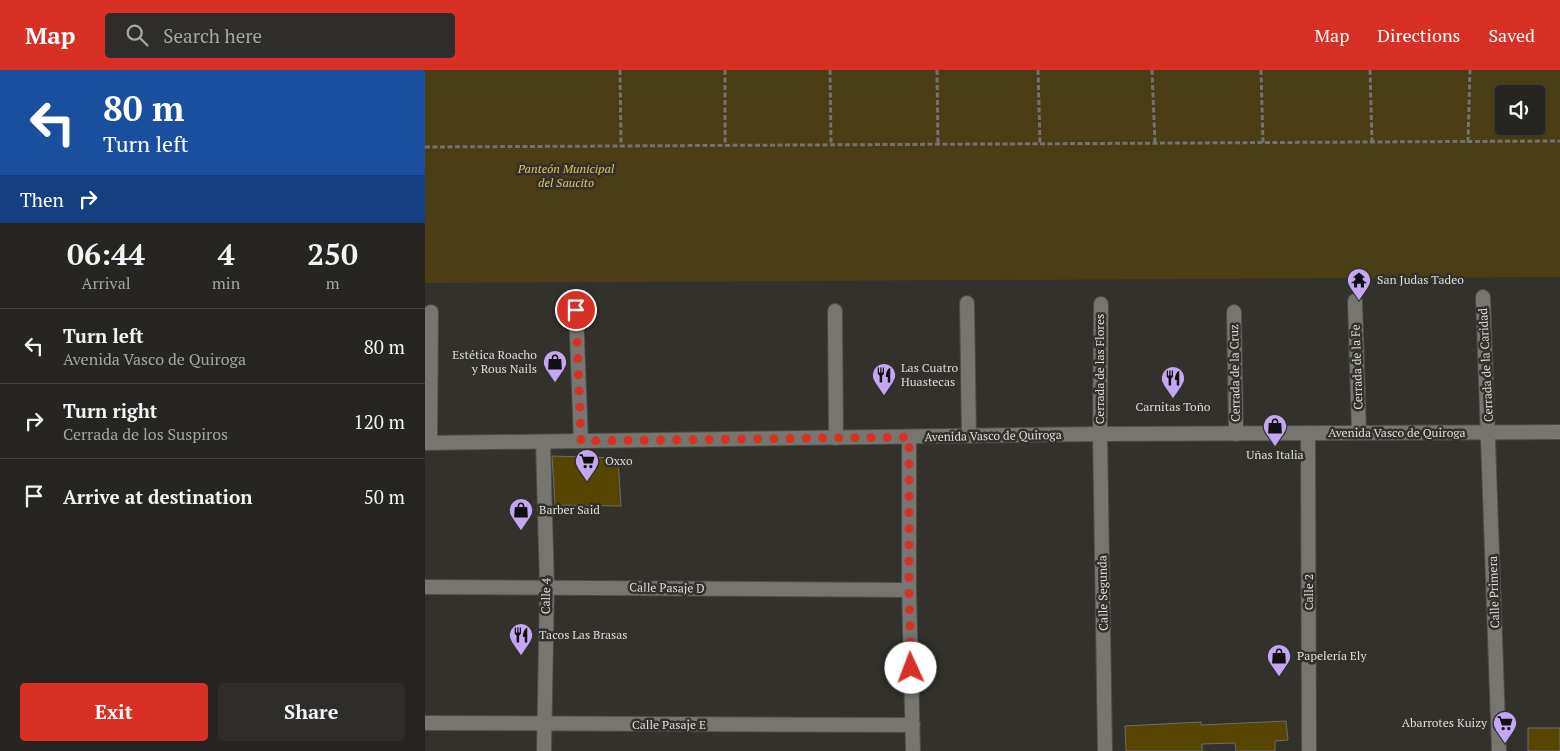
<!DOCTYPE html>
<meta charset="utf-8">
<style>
:root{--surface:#262521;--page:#2e2d2a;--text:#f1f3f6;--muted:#a4a5a5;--line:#42423f;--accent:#d93025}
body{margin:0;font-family:"PT Serif",serif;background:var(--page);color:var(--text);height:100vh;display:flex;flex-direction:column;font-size:19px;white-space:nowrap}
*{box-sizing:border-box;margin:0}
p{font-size:16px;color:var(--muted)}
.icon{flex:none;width:28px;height:28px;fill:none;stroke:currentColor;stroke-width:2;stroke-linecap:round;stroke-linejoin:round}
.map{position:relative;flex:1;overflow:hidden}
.sheet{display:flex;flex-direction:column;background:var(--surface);width:425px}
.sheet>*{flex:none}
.hud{background:#1a4fa0;color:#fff;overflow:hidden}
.tools{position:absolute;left:1070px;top:15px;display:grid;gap:10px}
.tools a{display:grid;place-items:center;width:50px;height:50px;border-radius:5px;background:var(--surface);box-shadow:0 1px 4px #0004,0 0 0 1px var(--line);font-size:25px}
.pin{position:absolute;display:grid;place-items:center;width:42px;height:42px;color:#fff;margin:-21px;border:2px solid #fff;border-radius:50%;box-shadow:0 1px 5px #0007}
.me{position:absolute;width:55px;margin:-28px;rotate:358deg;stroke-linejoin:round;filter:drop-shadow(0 0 4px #0008)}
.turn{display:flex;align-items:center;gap:18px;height:105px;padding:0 20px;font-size:22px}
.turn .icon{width:65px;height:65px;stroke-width:2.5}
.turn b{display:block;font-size:35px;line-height:42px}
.then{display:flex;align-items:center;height:48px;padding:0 20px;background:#0003;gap:10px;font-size:19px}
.eta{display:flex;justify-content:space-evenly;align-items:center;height:85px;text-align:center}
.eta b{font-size:30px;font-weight:700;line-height:35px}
.button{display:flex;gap:10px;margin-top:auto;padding:10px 20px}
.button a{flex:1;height:58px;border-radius:5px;background:var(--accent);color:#fff;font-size:20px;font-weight:700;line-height:58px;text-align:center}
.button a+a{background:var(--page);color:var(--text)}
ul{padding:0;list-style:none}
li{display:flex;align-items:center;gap:15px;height:75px;padding:0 20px;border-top:1px solid var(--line)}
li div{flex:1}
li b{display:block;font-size:19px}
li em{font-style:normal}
header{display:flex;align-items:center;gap:30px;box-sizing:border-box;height:70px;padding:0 25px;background:var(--accent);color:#fff}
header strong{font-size:24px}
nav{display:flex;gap:28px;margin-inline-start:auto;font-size:18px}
.search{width:350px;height:45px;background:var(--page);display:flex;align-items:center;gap:12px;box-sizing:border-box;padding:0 18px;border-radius:5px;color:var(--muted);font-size:19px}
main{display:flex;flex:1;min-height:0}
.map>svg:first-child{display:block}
</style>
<header>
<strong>Map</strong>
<div class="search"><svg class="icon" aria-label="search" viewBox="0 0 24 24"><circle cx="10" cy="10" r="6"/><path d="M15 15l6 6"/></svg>Search here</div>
<nav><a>Map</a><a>Directions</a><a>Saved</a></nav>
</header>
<main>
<section class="sheet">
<div class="hud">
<div class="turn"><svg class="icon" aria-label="left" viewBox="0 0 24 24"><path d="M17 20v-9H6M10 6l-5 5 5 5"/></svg><div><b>80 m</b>Turn left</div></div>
<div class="then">Then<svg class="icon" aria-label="right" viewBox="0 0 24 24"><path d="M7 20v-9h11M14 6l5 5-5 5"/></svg></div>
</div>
<div class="eta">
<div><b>06:44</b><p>Arrival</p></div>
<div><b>4</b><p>min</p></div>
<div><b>250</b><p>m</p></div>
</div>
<ul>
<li><svg class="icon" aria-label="left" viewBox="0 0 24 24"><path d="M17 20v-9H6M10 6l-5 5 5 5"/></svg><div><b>Turn left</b><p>Avenida Vasco de Quiroga</p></div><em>80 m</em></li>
<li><svg class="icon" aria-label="right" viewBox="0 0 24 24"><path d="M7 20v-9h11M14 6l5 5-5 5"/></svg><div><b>Turn right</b><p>Cerrada de los Suspiros</p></div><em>120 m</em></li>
<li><svg class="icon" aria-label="arrive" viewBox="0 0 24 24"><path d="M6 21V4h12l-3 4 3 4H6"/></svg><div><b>Arrive at destination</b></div><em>50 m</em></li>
</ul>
<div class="button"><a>Exit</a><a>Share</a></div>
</section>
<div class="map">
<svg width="1135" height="681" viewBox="0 0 1135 681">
<rect width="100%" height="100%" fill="#32312c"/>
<path fill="#4b3e15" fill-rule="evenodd" d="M0,0H1135V207L0,213ZM1079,24H1111V56H1079Z"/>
<path fill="#574502" stroke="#6f6d68" d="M127,386L193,388L196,436L130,435Z
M861,651L863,670L850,671V681H811L810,673L777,674V681H701L700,656L776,652V655Z
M1103,658H1135V681H1103Z"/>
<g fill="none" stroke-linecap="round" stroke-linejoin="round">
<g stroke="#4d4c48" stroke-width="16">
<path id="minor" d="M1058,227L1074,681
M930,231L934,362
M542,233L544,366
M676,234L675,364L680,681
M151,241L156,371
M410,241L411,368
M809,242L811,364
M883,363L884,681
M484,367V520L488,681
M5,373L6,242
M0,517L484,520
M0,653L488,655"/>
</g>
<g stroke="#4d4c48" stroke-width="16">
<path id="tertiary" d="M118,372L122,517L119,681"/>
</g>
<g stroke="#4d4c48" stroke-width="16">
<path id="secondary" d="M0,373L675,364L1135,362"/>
</g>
<path stroke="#73726e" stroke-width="3" stroke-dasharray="5 2.5" stroke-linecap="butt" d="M195,0L196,76
M300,0V75
M405,0L406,75
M512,0L513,74
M613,0L615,74
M727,0L730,73
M836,0L838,73
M945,0L947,72
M1043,72L1045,0
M0,77L1135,71"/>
<use href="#minor" stroke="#777570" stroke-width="14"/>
<use href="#tertiary" stroke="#777570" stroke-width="14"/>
<use href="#secondary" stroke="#777570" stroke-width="14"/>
</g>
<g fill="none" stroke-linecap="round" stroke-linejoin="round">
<path stroke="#d93025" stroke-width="9" stroke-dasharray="0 16.2" d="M151,240L156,371L484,367V520L486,598"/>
</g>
<defs>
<g id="temple-pin" transform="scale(1.25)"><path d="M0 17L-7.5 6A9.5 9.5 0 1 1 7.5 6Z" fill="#c4a7f1" stroke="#32312c"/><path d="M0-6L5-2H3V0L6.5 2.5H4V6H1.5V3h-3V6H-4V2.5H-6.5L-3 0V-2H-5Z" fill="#111"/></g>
<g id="shop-pin" transform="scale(1.25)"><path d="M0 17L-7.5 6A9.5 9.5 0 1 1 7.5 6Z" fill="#c4a7f1" stroke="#32312c"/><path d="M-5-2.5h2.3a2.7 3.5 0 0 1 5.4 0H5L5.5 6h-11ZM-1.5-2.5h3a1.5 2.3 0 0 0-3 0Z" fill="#111"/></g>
<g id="restaurant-pin" transform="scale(1.25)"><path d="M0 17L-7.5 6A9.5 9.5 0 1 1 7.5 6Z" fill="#c4a7f1" stroke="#32312c"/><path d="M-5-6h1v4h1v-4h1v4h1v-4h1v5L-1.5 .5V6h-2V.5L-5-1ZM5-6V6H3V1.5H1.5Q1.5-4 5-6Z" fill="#111"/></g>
<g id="supermarket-pin" transform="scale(1.25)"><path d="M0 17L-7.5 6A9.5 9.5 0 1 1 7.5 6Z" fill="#c4a7f1" stroke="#32312c"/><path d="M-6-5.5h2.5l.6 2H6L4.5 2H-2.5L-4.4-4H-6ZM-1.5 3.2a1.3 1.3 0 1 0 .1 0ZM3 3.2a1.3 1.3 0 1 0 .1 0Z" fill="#111"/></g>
</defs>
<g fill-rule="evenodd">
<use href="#temple-pin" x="934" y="210"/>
<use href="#shop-pin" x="130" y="292"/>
<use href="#restaurant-pin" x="459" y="305"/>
<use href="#restaurant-pin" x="748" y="308"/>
<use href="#shop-pin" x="850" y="356"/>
<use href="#supermarket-pin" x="162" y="391"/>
<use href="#shop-pin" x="96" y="440"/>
<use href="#restaurant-pin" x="96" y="565"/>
<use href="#shop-pin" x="854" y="586"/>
<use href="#supermarket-pin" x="1080" y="653"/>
</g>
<g text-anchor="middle" stroke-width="5" stroke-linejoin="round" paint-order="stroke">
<g font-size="12" font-style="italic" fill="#e3c358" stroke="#32312c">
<text x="141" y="103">Panteón Municipal<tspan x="141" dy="14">del Saucito</tspan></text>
</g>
<g font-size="12" fill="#dfdedb" stroke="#32312c" text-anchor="start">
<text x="952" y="214">San Judas Tadeo</text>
<text x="112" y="289" text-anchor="end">Estética Roacho<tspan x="112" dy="14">y Rous Nails</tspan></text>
<text x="476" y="302">Las Cuatro<tspan x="476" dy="14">Huastecas</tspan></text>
<text x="748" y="341" text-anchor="middle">Carnitas Toño</text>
<text x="850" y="389" text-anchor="middle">Uñas Italia</text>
<text x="180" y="395">Oxxo</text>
<text x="114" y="444">Barber Said</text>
<text x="114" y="569">Tacos Las Brasas</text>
<text x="872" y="590">Papelería Ely</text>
<text x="1062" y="657" text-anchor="end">Abarrotes Kuizy</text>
</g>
<g font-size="12" fill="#dfdedb" stroke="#32312c">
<text transform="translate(1061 295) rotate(-93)" y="4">Cerrada de la Caridad</text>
<text transform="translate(932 297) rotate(-92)" y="4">Cerrada de la Fe</text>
<text transform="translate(675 299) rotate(-90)" y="4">Cerrada de las Flores</text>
<text transform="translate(810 303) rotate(-91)" y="4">Cerrada de la Cruz</text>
<text x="972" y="367">Avenida Vasco de Quiroga</text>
<text transform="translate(568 366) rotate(-1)" y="4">Avenida Vasco de Quiroga</text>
<text transform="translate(242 518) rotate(1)" y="4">Calle Pasaje D</text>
<text transform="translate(884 522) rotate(-90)" y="4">Calle 2</text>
<text transform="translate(1069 522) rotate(-92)" y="4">Calle Primera</text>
<text transform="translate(678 523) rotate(-91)" y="4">Calle Segunda</text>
<text transform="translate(121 526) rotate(-89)" y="4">Calle 4</text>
<text x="244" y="659">Calle Pasaje E</text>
</g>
</g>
</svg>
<div class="tools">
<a><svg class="icon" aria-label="sound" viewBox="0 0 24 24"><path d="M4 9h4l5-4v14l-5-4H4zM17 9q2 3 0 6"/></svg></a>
</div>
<div class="pin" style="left:151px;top:240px;background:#d93025"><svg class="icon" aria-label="arrive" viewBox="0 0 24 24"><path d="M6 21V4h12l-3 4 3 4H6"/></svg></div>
<svg class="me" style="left:486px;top:598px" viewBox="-20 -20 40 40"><circle r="19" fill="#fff"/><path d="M0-13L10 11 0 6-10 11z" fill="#d93025"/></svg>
</div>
</main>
